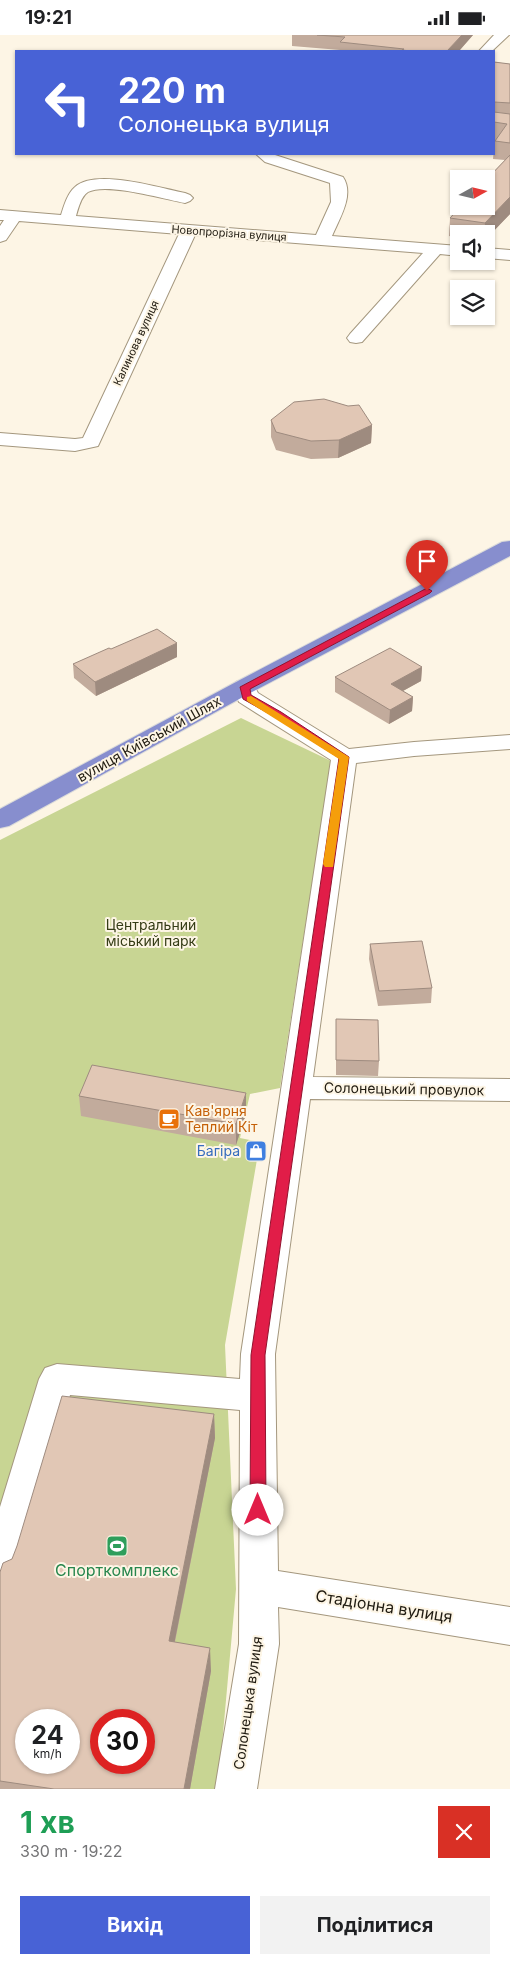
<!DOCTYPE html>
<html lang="uk">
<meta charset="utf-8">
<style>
:root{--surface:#fff;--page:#f2f2f2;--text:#202124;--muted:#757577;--accent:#4862d6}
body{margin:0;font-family:Inter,sans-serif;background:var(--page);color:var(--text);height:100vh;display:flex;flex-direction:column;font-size:19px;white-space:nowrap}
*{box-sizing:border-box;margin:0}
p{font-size:16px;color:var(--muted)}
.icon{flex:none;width:28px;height:28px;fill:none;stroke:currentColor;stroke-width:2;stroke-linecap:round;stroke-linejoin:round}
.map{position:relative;height:1754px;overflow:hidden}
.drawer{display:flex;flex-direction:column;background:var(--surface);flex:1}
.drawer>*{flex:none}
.top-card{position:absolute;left:15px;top:15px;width:480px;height:105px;border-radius:0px;box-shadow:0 1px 4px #0004;background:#4862d6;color:#fff;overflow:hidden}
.needle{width:32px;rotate:82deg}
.tools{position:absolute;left:450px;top:135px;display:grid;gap:10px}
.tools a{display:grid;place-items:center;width:45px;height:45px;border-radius:0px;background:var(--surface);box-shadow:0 1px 4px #0004;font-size:25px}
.speed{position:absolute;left:15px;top:1674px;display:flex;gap:10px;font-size:25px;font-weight:700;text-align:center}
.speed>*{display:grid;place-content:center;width:65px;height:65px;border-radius:50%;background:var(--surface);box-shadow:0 1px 4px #0004;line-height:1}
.speed small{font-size:12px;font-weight:400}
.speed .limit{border:8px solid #d22;background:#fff;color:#111}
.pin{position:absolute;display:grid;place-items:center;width:42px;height:42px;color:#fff;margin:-51px -21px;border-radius:50% 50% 50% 0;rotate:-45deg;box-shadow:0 0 5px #0007}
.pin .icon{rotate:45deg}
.me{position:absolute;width:55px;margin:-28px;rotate:0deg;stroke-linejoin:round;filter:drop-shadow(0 0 4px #0008)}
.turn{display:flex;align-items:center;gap:18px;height:105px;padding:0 20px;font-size:22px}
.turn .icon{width:65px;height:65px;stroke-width:2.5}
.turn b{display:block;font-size:35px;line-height:42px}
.round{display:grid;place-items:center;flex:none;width:52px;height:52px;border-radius:0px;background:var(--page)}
.summary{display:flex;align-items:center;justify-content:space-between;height:85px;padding:0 20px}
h1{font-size:30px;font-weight:700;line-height:38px;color:#1e9e55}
.button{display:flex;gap:10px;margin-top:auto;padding:10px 20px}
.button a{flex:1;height:58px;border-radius:0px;background:var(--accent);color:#fff;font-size:20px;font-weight:700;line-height:58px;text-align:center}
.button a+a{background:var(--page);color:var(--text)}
.status{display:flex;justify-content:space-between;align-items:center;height:35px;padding:0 25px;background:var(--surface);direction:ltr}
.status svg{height:14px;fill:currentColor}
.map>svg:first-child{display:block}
</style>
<div class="status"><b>19:21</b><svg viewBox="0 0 49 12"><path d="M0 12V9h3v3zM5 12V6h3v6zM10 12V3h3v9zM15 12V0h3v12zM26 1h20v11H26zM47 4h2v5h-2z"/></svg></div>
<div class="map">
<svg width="510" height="1754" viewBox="0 0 510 1754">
<rect width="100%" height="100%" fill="#fdf5e5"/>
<path fill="#c8d593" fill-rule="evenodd" d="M241,683L331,726L280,1053L250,1059L240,1103L260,1107L225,1310L236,1554L218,1754H0V805ZM26,1685H69V1728H26ZM101,1685H144V1728H101Z"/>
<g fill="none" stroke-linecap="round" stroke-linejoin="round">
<g stroke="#a4977e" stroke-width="2">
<path id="minor" d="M494,0H509L492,16H479Z
M256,119H272L343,142C355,160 339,184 332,201L459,211V221L440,219L362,307L356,308L350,307L347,303L350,299L423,218L195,200L98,411L75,416L0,410V398L75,404L83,403L179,199L19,186L6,205L0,207V191L4,185H0V175L61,180C64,171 67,159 75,152C95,133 160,153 185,158L190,160L193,163L190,166L185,168C164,164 106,147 88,157C81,161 78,174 76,181L316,200L331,167L330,148L265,127Z
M486,213L510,215V225L486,223Z
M244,645L252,647L258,658L349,714L414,707L510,700V714L414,721L356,728L313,1042L510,1044V1066L310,1064L275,1319L278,1536L510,1572V1610L278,1572L279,1609L257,1754H215L239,1609L240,1375L70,1360L19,1534L14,1547L0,1552V1472L39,1344L45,1333L57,1329L240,1344L241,1319L331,725L239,667L232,652L236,647Z"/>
</g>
<g stroke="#dbdbd9" stroke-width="2">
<path id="highway" d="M510,506V521L252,657L9,791L0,793V774L236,647L502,507Z"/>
</g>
<use href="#minor" fill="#fff" fill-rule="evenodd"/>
<use href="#highway" fill="#878ece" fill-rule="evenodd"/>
</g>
<path fill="#c2ab9c" d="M292,0H473L459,16H340V15L292,11Z
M494,27L510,29V179L486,204V199H459V203L449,201L450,183L505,125L493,124L495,105H494Z
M271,385L372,390L371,408L338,423L311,424L276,415L271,402Z
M177,608V622L96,661L74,643L73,629L111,614Z
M422,632L421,646L403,656L413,662L412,676L389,689L335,657V642Z
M370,909L432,953L431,968L378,971L369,924Z
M336,984L379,1026L378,1041L336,1040Z
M79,1061L246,1079L236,1110L81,1081Z
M214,1379L215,1403L175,1607L211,1636L190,1754H0V1537L12,1524Z"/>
<path fill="#9e8b7f" d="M462,0H473L459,16H447Z
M510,162V179L486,204V199H484L485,188Z
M372,390L371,408L338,423L339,405Z
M177,608V622L96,661L95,647Z
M422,632L421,646L390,663L391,649Z
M413,662L412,676L389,689L390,675Z
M246,1058V1079L236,1110V1089Z
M214,1379L215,1403L170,1630L169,1606Z
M210,1613L211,1636L190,1754H184Z"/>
<path fill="#e1c7b5" stroke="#9e8b7f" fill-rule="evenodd" d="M317,0H462L447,16H410L402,15L404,14L340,7L345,2Z
M494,27L510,29V68L494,67V77L510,79V108L495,106L507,89L494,87Z
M510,120V162L485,188L450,183L461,171H486V145Z
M324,364L348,371L359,370L372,390L339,405L311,406L276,397L271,385L294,367Z
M157,594L177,608L95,647L73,629L109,613L111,614Z
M390,613L422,632L391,649L413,662L390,675L335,642Z
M422,906L432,953L379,956L370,909Z
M336,984L378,985L379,1026L336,1025Z
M92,1030L246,1058L236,1089L79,1061Z
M62,1361L214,1379L169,1606L210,1613L184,1754H54L0,1746V1537L3,1528L12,1524L17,1511ZM26,1685H69V1728H26ZM101,1685H144V1728H101Z"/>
<path fill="#e11d48" stroke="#92132f" d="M427,553L432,556L430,558L250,654L251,660L281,677L349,722L265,1320L266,1475L263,1480L258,1482L253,1480L250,1475L251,1320L339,723L273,681L243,664L240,652Z"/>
<path fill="#f59e0b" d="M251,661L349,722L333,832H325L323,829L339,724L247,666V662Z"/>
<defs>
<g id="cafe-square" transform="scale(1.125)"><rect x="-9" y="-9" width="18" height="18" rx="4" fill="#e8710a" stroke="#fdf5e5"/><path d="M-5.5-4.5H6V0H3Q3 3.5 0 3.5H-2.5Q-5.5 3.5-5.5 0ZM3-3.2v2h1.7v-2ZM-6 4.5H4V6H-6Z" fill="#fff"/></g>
<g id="shop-square" transform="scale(1.125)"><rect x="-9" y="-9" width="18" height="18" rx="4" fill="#3f7fe0" stroke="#fdf5e5"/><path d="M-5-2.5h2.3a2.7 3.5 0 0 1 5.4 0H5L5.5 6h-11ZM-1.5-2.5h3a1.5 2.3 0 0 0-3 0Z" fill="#fff"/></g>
<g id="stadium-square" transform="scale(1.125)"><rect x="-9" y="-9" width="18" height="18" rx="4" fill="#2e9e5b" stroke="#fdf5e5"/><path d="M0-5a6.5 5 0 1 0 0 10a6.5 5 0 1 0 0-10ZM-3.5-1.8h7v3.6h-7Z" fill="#fff"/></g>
</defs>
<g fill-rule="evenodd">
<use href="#cafe-square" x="169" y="1084"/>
<use href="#shop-square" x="256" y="1116"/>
<use href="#stadium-square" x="117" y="1511"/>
</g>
<g text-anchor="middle" stroke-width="4" stroke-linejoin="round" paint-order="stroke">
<g font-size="11" fill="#201b11" stroke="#fdf5e5">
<text transform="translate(229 198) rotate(4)" y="4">Новопрорізна вулиця</text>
<text transform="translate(136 308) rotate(-65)" y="4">Калинова вулиця</text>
</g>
<g font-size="14" fill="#201b11" stroke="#fdf5e5">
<text transform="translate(149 704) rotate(-29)" y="5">вулиця Київський Шлях</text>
<text transform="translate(404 1054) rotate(1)" y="5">Солонецький провулок</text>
<text transform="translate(248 1668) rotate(-82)" y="5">Солонецька вулиця</text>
</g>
<g font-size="14" fill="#353c16" stroke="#fdf5e5">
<text x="151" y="895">Центральний<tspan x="151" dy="16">міський парк</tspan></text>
</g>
<g font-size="14" fill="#c56008" stroke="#fdf5e5" text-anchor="start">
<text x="185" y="1081">Кав'ярня<tspan x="185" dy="16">Теплий Кіт</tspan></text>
</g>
<g font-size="14" fill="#366cbe" stroke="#fdf5e5" text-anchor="end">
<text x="240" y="1121">Багіра</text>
</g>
<g font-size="16" fill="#27864d" stroke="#fdf5e5">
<text x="117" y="1541">Спорткомплекс</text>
</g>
<g font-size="16" fill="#201b11" stroke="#fdf5e5">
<text transform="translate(384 1571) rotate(9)" y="6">Стадіонна вулиця</text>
</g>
</g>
</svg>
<div class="tools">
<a><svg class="needle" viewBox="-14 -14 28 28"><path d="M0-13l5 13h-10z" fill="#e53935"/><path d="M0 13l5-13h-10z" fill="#757577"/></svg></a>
<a><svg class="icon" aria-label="sound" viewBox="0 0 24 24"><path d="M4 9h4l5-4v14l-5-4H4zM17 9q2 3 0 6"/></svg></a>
<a><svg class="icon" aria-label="layers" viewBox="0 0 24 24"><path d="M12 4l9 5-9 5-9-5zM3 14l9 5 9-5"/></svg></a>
</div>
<div class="speed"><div>24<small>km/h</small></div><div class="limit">30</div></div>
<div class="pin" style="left:427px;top:556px;background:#d93025"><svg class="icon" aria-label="arrive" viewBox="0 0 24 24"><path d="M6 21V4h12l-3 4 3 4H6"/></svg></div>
<svg class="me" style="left:258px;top:1475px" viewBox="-20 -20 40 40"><circle r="19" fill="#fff"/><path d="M0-13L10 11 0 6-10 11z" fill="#e11d48"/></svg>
<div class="top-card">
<div class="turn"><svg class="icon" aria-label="left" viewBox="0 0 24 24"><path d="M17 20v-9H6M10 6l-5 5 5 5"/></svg><div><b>220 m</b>Солонецька вулиця</div></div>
</div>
</div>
<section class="drawer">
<div class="summary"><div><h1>1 хв</h1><p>330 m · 19:22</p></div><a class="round" style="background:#d93025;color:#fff"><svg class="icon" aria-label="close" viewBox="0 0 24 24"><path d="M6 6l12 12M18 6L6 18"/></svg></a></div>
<div class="button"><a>Вихід</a><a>Поділитися</a></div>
</section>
